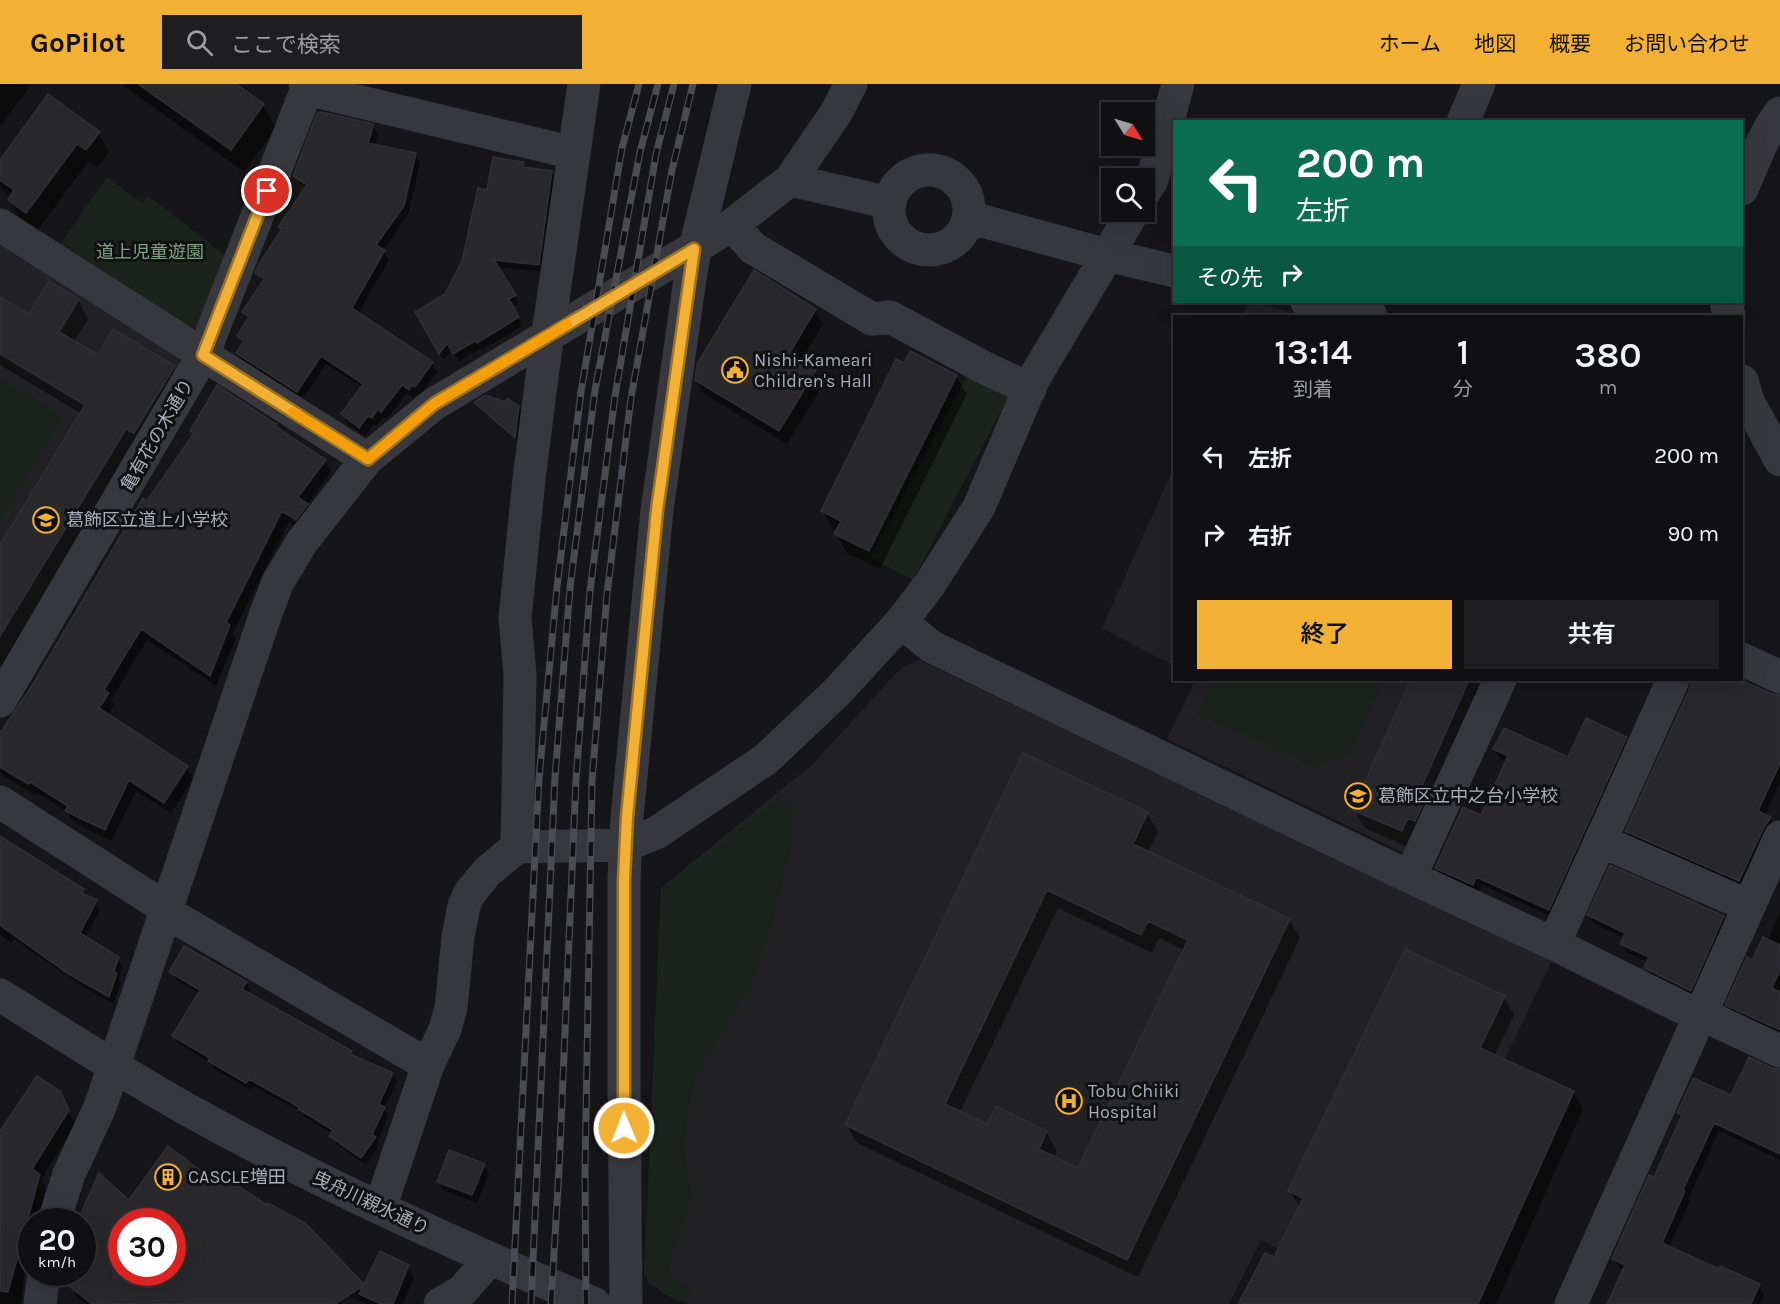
<!DOCTYPE html>
<html lang="ja">
<meta charset="utf-8">
<style>
:root{--surface:#101012;--page:#1e1e20;--text:#f1f3f6;--muted:#9c9d9f;--line:#303032;--accent:#f2b134}
body{margin:0;font-family:Karla,"Noto Sans JP",sans-serif;background:var(--page);color:var(--text);height:100vh;display:flex;flex-direction:column;font-size:22px;white-space:nowrap}
*{box-sizing:border-box;margin:0}
p{font-size:20px;color:var(--muted)}
.icon{flex:none;width:33px;height:33px;fill:none;stroke:currentColor;stroke-width:2;stroke-linecap:round;stroke-linejoin:round}
.map{position:relative;flex:1;overflow:hidden}
.sheet{position:absolute;left:1173px;top:231px;width:570px;height:366px;display:flex;flex-direction:column;background:var(--surface);border-radius:0px;box-shadow:0 6px 24px #0002,0 0 0 2px var(--line)}
.sheet>*{flex:none}
.banner{position:absolute;left:1173px;top:36px;width:570px;height:183px;border-radius:0px;box-shadow:0 6px 24px #0002,0 0 0 2px var(--line);background:#0b6e4f;color:#fff;overflow:hidden}
.needle{width:39px;rotate:127deg}
.buttons{position:absolute;left:1101px;top:18px;display:grid;gap:12px}
.buttons a{display:grid;place-items:center;width:54px;height:54px;border-radius:0px;background:var(--surface);box-shadow:0 6px 24px #0002,0 0 0 2px var(--line);font-size:30px}
.speed{position:absolute;left:18px;top:1124px;display:flex;gap:12px;font-size:30px;font-weight:700;text-align:center}
.speed>*{display:grid;place-content:center;width:78px;height:78px;border-radius:50%;background:var(--surface);box-shadow:0 6px 24px #0002,0 0 0 2px var(--line);line-height:1}
.speed small{font-size:15px;font-weight:400}
.speed .limit{border:9px solid #d22;background:#fff;color:#111}
.pin{position:absolute;display:grid;place-items:center;width:51px;height:51px;color:#fff;margin:-26px;border:3px solid #fff;border-radius:50%;box-shadow:0 2px 6px #0007}
.me{position:absolute;width:66px;margin:-33px;rotate:359deg;stroke-linejoin:round;filter:drop-shadow(0 0 4px #0008)}
.turn{display:flex;align-items:center;gap:21px;height:126px;padding:0 24px;font-size:27px}
.turn .icon{width:78px;height:78px;stroke-width:2.5}
.turn b{display:block;font-size:42px;line-height:51px}
.then{display:flex;align-items:center;height:57px;padding:0 24px;background:#0003;gap:12px;font-size:22px}
.eta{display:flex;justify-content:space-evenly;align-items:center;height:102px;text-align:center}
.eta b{font-size:36px;font-weight:600;line-height:42px}
.cta{display:flex;gap:12px;margin-top:auto;padding:12px 24px}
.cta a{flex:1;height:69px;border-radius:0px;background:var(--accent);color:#111;font-size:24px;font-weight:600;line-height:69px;text-align:center}
.cta a+a{background:var(--page);color:var(--text)}
ul{padding:0;list-style:none}
li{display:flex;align-items:center;gap:18px;height:78px;padding:0 24px}
li div{flex:1}
li b{display:block;font-size:22px}
li em{font-style:normal}
header{display:flex;align-items:center;gap:36px;box-sizing:border-box;height:84px;padding:0 30px;background:var(--accent);color:#111}
header strong{font-size:28px}
nav{display:flex;gap:33px;margin-inline-start:auto;font-size:21px}
.search{width:420px;height:54px;background:var(--page);display:flex;align-items:center;gap:15px;box-sizing:border-box;padding:0 21px;border-radius:0px;color:var(--muted);font-size:22px}
.map>svg:first-child{display:block}
</style>
<header>
<strong>GoPilot</strong>
<div class="search"><svg class="icon" aria-label="search" viewBox="0 0 24 24"><circle cx="10" cy="10" r="6"/><path d="M15 15l6 6"/></svg>ここで検索</div>
<nav><a>ホーム</a><a>地図</a><a>概要</a><a>お問い合わせ</a></nav>
</header>
<div class="map">
<svg width="1780" height="1220" viewBox="0 0 1780 1220">
<rect width="100%" height="100%" fill="#161618"/>
<path fill="#222225" d="M0,155L174,267L182,285L0,587Z
M1253,219L1310,232H1243L1246,224Z
M1174,383V582L1102,544Z
M919,576L1552,877L1388,1218L1261,1156L1229,1220H689L647,1198L661,804L813,680L900,585Z
M1195,596H1484L1404,769L1167,655Z"/>
<path fill="#1c231d" d="M107,93L142,119L148,112L225,171L198,244H185L61,159Z
M970,286L1011,308L913,496L871,474Z
M0,295L63,332L0,438Z
M1213,596H1383L1350,670L1316,684L1198,630Z
M778,714L794,725L792,761L768,855L751,900L694,996L683,1062L692,1112L668,1181L670,1193L690,1204L691,1217C670,1220 656,1203 644,1189L661,806Z"/>
<path fill="#0007" fill-rule="evenodd" d="M0,0H32L1,41L0,40Z
M121,0H234L263,21L276,44L244,88Z
M373,42L378,50L375,62L415,70L420,79L408,131L383,167L389,176L358,230L432,279L437,288L420,311L417,309L414,314L407,309L387,335L383,333L377,342L374,340L365,352L347,339L342,330L362,303L326,280L302,316L243,278L238,269L244,260L239,252L249,236L244,228L264,199L257,189L282,147L280,143L306,105L300,100L295,92Z
M99,49L109,68L97,84L88,78L37,147L20,134L9,116L11,113L3,107L0,103V78Z
M523,79L526,85L552,89L556,96L543,188L497,183L519,219L512,223L522,242L482,266L481,264L459,277L452,265L444,276L417,229L446,211L464,177L489,107Z
M0,215L29,232L78,216L88,235L74,258L98,273L174,283L184,302L0,587V464L82,330L0,281Z
M815,226L823,240L800,278L815,287L823,301L787,360L704,310L696,296Z
M905,281L956,292L967,310L880,485L847,469L836,450L837,448L833,446L823,427Z
M479,322L518,323L521,327L517,357Z
M275,341L278,345L325,377L331,388L307,421L313,433L303,447L289,438L233,549L236,554L216,602L147,556L111,616L114,621L107,632L187,683L193,695L171,729L136,707L111,757L73,738L67,728L37,709L35,711L2,691L0,687V652L148,419L195,351L192,347Z
M1412,596H1488L1412,765L1365,744L1354,726Z
M1693,596H1738L1772,611L1780,613V698L1765,732L1770,734L1775,743L1744,806L1632,756L1627,747L1692,604Z
M1626,654L1631,663L1554,834L1482,801L1478,809L1442,793L1437,784L1482,733L1507,678L1500,675L1495,665L1568,675Z
M1024,671L1147,729L1158,748L1148,768L1289,836L1300,854L1138,1193L857,1059L846,1041ZM1058,824L1152,869L1159,854L1184,866L1079,1086L1054,1074L1057,1067L1046,1048L988,1042L960,1028Z
M0,751L14,760L16,764L83,806L87,813L96,818L100,826L85,854L117,874L122,883L119,895L121,899L113,920L74,897L14,855L11,859L0,851Z
M1780,829V952L1732,930L1727,921L1767,857Z
M1589,831L1723,833L1729,842L1696,915L1651,893L1645,883L1648,878L1627,869L1621,860L1624,854L1594,840Z
M171,888L246,899L250,906L248,910L351,968L353,973L392,990L397,998L384,1025L388,1032L377,1058L379,1062L366,1081L336,1060L331,1052L333,1050L304,1033L303,1029L253,1002L251,1006L214,985L210,979L179,960L174,952L199,909L176,896Z
M1504,913L1514,931L1494,972L1573,1008L1583,1025L1496,1220H1240L1274,1175L1300,1124L1290,1107Z
M1772,985L1780,987V1076L1719,1047L1688,1115L1690,1117L1669,1163L1720,1187L1759,1201L1764,1210L1760,1220H1609L1625,1186L1619,1184L1614,1174L1655,1095L1682,1035L1679,1029L1731,1013Z
M59,1008L75,1041L41,1096L46,1105L38,1137H32V1160L25,1183L21,1220H0V1050Z
M484,1081L489,1090L477,1119L444,1107L438,1098Z
M99,1092L129,1119L210,1095L364,1203L408,1182L414,1193L403,1220H366L330,1203L342,1220H86L77,1213L71,1203L98,1167L82,1155V1137H80ZM122,1137H172V1188H122Z"/>
<path fill="#29292c" stroke="#303034" stroke-width="1.5" fill-rule="evenodd" d="M138,0H236L264,20L231,66Z
M48,10L100,48L86,66L77,60L26,129L8,116L14,106L0,96V76Z
M321,28L374,40L368,59L416,69L404,122L376,161L385,166L352,224L433,278L415,303L412,301L409,306L402,301L381,328L378,325L372,334L368,332L359,344L341,330L363,300L321,272L297,308L236,269L244,257L237,252L249,233L242,228L264,195L255,189L259,180L282,145L278,143L307,101L293,92L317,29Z
M493,73L524,78L523,83L552,87L539,181L494,176L516,211L509,215L519,233L477,259L475,257L453,270L447,259L439,270L415,228L445,210L462,177L478,104L487,106Z
M754,186L816,225L789,270L816,286L779,347L695,296L697,280Z
M49,197L79,215L59,248L98,271L113,245L175,282L134,349L126,345L0,552V461L85,321L0,270V213L29,230Z
M910,267L957,291L869,467L834,450L841,437L821,427L896,275L904,279Z
M217,301L276,340L275,342L326,376L298,413L308,420L296,436L282,427L226,539L230,541L210,592L141,545L104,606L109,609L99,624L188,682L164,719L129,696L105,746L65,727L68,722L30,698L28,700L0,683V649L33,600L143,414L147,417L194,349L190,347Z
M485,311L505,318L507,314L519,322L515,354L474,318Z
M1411,596H1469L1421,704L1429,707L1415,737L1408,734L1402,747L1352,726Z
M1692,596H1741L1772,610L1780,611V679L1758,727L1771,733L1763,745L1739,797L1625,747L1690,604Z
M1586,634L1627,653L1549,826L1476,793L1473,801L1435,784L1463,723L1481,731L1508,672L1493,665L1504,644L1568,673Z
M1023,669L1148,728L1133,760L1290,835L1127,1176L845,1041ZM1047,806L1141,851L1148,837L1188,856L1078,1084L1039,1065L1047,1047L996,1022L987,1040L945,1020Z
M0,752L84,805L82,809L97,816L80,849L119,873L114,887L117,889L109,913L67,889L0,841Z
M1610,781L1724,832L1691,907L1644,884L1649,873L1620,860L1625,849L1587,831Z
M1763,853L1780,861V886L1772,904L1779,908L1780,906V946L1725,921L1747,873L1752,876Z
M184,862L247,898L242,905L352,967L350,970L393,989L379,1020L385,1023L372,1051L376,1053L361,1074L329,1052L333,1046L298,1025L299,1023L249,995L246,999L208,977L210,974L172,952L200,906L169,888Z
M1405,865L1505,912L1480,964L1574,1007L1478,1220H1238L1265,1169L1274,1173L1303,1114L1288,1107Z
M1749,973L1772,984L1780,985V1070L1714,1039L1683,1106L1685,1107L1662,1159L1719,1185L1720,1182L1760,1200L1751,1220H1607L1625,1181L1612,1175L1649,1091L1654,1093L1682,1031L1677,1029L1693,994L1731,1011Z
M37,992L60,1007L69,1026L32,1085L40,1090L8,1208L0,1207V1047Z
M168,1062L209,1093L214,1086L267,1121L268,1119L305,1139L364,1200L380,1167L409,1181L393,1220H381L359,1210L363,1202L335,1220H92L69,1202L80,1188H82V1185L99,1164L82,1151V1127L99,1089L129,1116ZM122,1137H172V1188H122Z
M449,1066L485,1080L472,1111L437,1098Z"/>
<g fill="none" stroke-linecap="round" stroke-linejoin="round">
<path stroke="#37383d" stroke-width="33" d="M305,0L319,8L574,69
M1463,38L1479,0
M889 126a40 40 0 1 1 80 0a40 40 0 1 1-80 0Z
M790,96L890,119
M1742,105C1753,80 1763,51 1780,29
M1144,108L1152,96L1178,0
M968,133L1107,171L1174,187
M0,141L367,375
M732,141L753,164L872,235L890,233L985,284L1030,305
M1307,218L1371,232
M1726,218L1729,232
M1742,297L1748,317L1780,376
M901,538L932,563L1410,793L1554,860L1681,923L1714,936L1780,967
M1742,575L1780,593
M0,617L203,271L308,2
M0,718L167,825
M1601,757L1749,822
M517,763L520,591L515,534L529,395L543,285L584,0
M1410,793L1500,596
M166,828L428,981
M1554,860L1673,596
M0,911C63,950 125,991 190,1027C321,1100 457,1161 595,1220
M380,1124L428,981L445,945L451,924L458,853L464,822L469,810L487,788L517,763L626,761L656,749L766,675L836,609L901,538L930,500L979,423L1033,296L1133,128
M54,1137L69,1090L100,1023L266,529L278,498L302,458L367,375L434,320L732,141L790,96L836,29L851,0
M40,1220L44,1188
M440,1220L462,1207L490,1175
M626,1220L624,996V796L627,733L657,426L690,195L695,165L735,0
M1571,1220L1780,753"/>
<g stroke="#4a4c52" stroke-width="7">
<path id="rail" d="M512,1220L539,694L557,503L581,308L622,64L639,0
M531,1220L555,693L570,504L595,306L640,68L658,0
M551,1220L559,1086L576,696L590,507L615,312L656,70L674,0
M586,1220L585,1087L592,697L607,510L631,314L672,86L693,0"/>
</g>
<use href="#rail" stroke="#111113" stroke-width="4.5" stroke-dasharray="14" stroke-linecap="butt"/>
</g>
<g fill="none" stroke-linecap="round" stroke-linejoin="round">
<g stroke="#9d7322" stroke-width="15">
<path id="route" d="M267,107L203,271L368,375L434,320L694,165L657,426L627,733L624,796V1044"/>
</g>
<use href="#route" stroke="#f2b134" stroke-width="10"/>
<path stroke="#f59e0b" stroke-width="10" d="M293,328L368,375L434,320L567,240"/>
</g>
<defs>
<g id="civic-ring" transform="scale(1.35)"><circle r="9.5" fill="#111113" stroke="#f2b134" stroke-width="1.5"/><path d="M-.6-6.5H3V-4.5H.6V-3L4-1V1h2V6H-6V1h2V-1L-.6-3ZM-1.2 2.5V6h2.4V2.5Z" fill="#f2b134"/></g>
<g id="school-ring" transform="scale(1.35)"><circle r="9.5" fill="#111113" stroke="#f2b134" stroke-width="1.5"/><path d="M0-5L7-2L0 1L-7-2ZM-4 1L0 2.5L4 1V4Q0 6-4 4Z" fill="#f2b134"/></g>
<g id="hospital-ring" transform="scale(1.35)"><circle r="9.5" fill="#111113" stroke="#f2b134" stroke-width="1.5"/><path d="M-5-5h3v3.5h4V-5h3V5h-3V1.5h-4V5h-3Z" fill="#f2b134"/></g>
<g id="building-ring" transform="scale(1.35)"><circle r="9.5" fill="#111113" stroke="#f2b134" stroke-width="1.5"/><path d="M-4-6H4V6H1V3H-1V6H-4ZM-2.5-4.3h1.7v1.8h-1.7ZM.8-4.3h1.7v1.8H.8ZM-2.5-1h1.7V.8h-1.7ZM.8-1h1.7V.8H.8Z" fill="#f2b134"/></g>
</defs>
<g fill-rule="evenodd">
<use href="#civic-ring" x="735" y="286"/>
<use href="#school-ring" x="46" y="436"/>
<use href="#school-ring" x="1358" y="712"/>
<use href="#hospital-ring" x="1069" y="1017"/>
<use href="#building-ring" x="168" y="1093"/>
</g>
<g text-anchor="middle" stroke-width="6" stroke-linejoin="round" paint-order="stroke">
<g font-size="18" fill="#7fa381" stroke="#111113">
<text x="150" y="174">道上児童遊園</text>
</g>
<g font-size="18" fill="#a8adb8" stroke="#111113" text-anchor="start">
<text x="754" y="282">Nishi-Kameari<tspan x="754" dy="21">Children's Hall</tspan></text>
<text x="66" y="442">葛飾区立道上小学校</text>
<text x="1378" y="718">葛飾区立中之台小学校</text>
<text x="1088" y="1013">Tobu Chiiki<tspan x="1088" dy="21">Hospital</tspan></text>
<text x="188" y="1099">CASCLE増田</text>
</g>
<g font-size="18" fill="#a8adb8" stroke="#111113">
<text transform="translate(157 351) rotate(-60)" y="6">亀有花の木通り</text>
<text transform="translate(371 1119) rotate(25)" y="6">曳舟川親水通り</text>
</g>
</g>
</svg>
<div class="buttons">
<a><svg class="needle" viewBox="-14 -14 28 28"><path d="M0-13l5 13h-10z" fill="#e53935"/><path d="M0 13l5-13h-10z" fill="#9c9d9f"/></svg></a>
<a><svg class="icon" aria-label="search" viewBox="0 0 24 24"><circle cx="10" cy="10" r="6"/><path d="M15 15l6 6"/></svg></a>
</div>
<div class="speed"><div>20<small>km/h</small></div><div class="limit">30</div></div>
<div class="pin" style="left:267px;top:107px;background:#d93025"><svg class="icon" aria-label="arrive" viewBox="0 0 24 24"><path d="M6 21V4h12l-3 4 3 4H6"/></svg></div>
<svg class="me" style="left:624px;top:1044px" viewBox="-20 -20 40 40"><circle r="17" fill="#f2b134" stroke="#fff" stroke-width="3"/><path d="M0-11L8 9 0 5-8 9z" fill="#fff"/></svg>
<div class="banner">
<div class="turn"><svg class="icon" aria-label="left" viewBox="0 0 24 24"><path d="M17 20v-9H6M10 6l-5 5 5 5"/></svg><div><b>200 m</b>左折</div></div>
<div class="then">その先<svg class="icon" aria-label="right" viewBox="0 0 24 24"><path d="M7 20v-9h11M14 6l5 5-5 5"/></svg></div>
</div>
<section class="sheet">
<div class="eta">
<div><b>13:14</b><p>到着</p></div>
<div><b>1</b><p>分</p></div>
<div><b>380</b><p>m</p></div>
</div>
<ul>
<li><svg class="icon" aria-label="left" viewBox="0 0 24 24"><path d="M17 20v-9H6M10 6l-5 5 5 5"/></svg><div><b>左折</b></div><em>200 m</em></li>
<li><svg class="icon" aria-label="right" viewBox="0 0 24 24"><path d="M7 20v-9h11M14 6l5 5-5 5"/></svg><div><b>右折</b></div><em>90 m</em></li>
</ul>
<div class="cta"><a>終了</a><a>共有</a></div>
</section>
</div>
